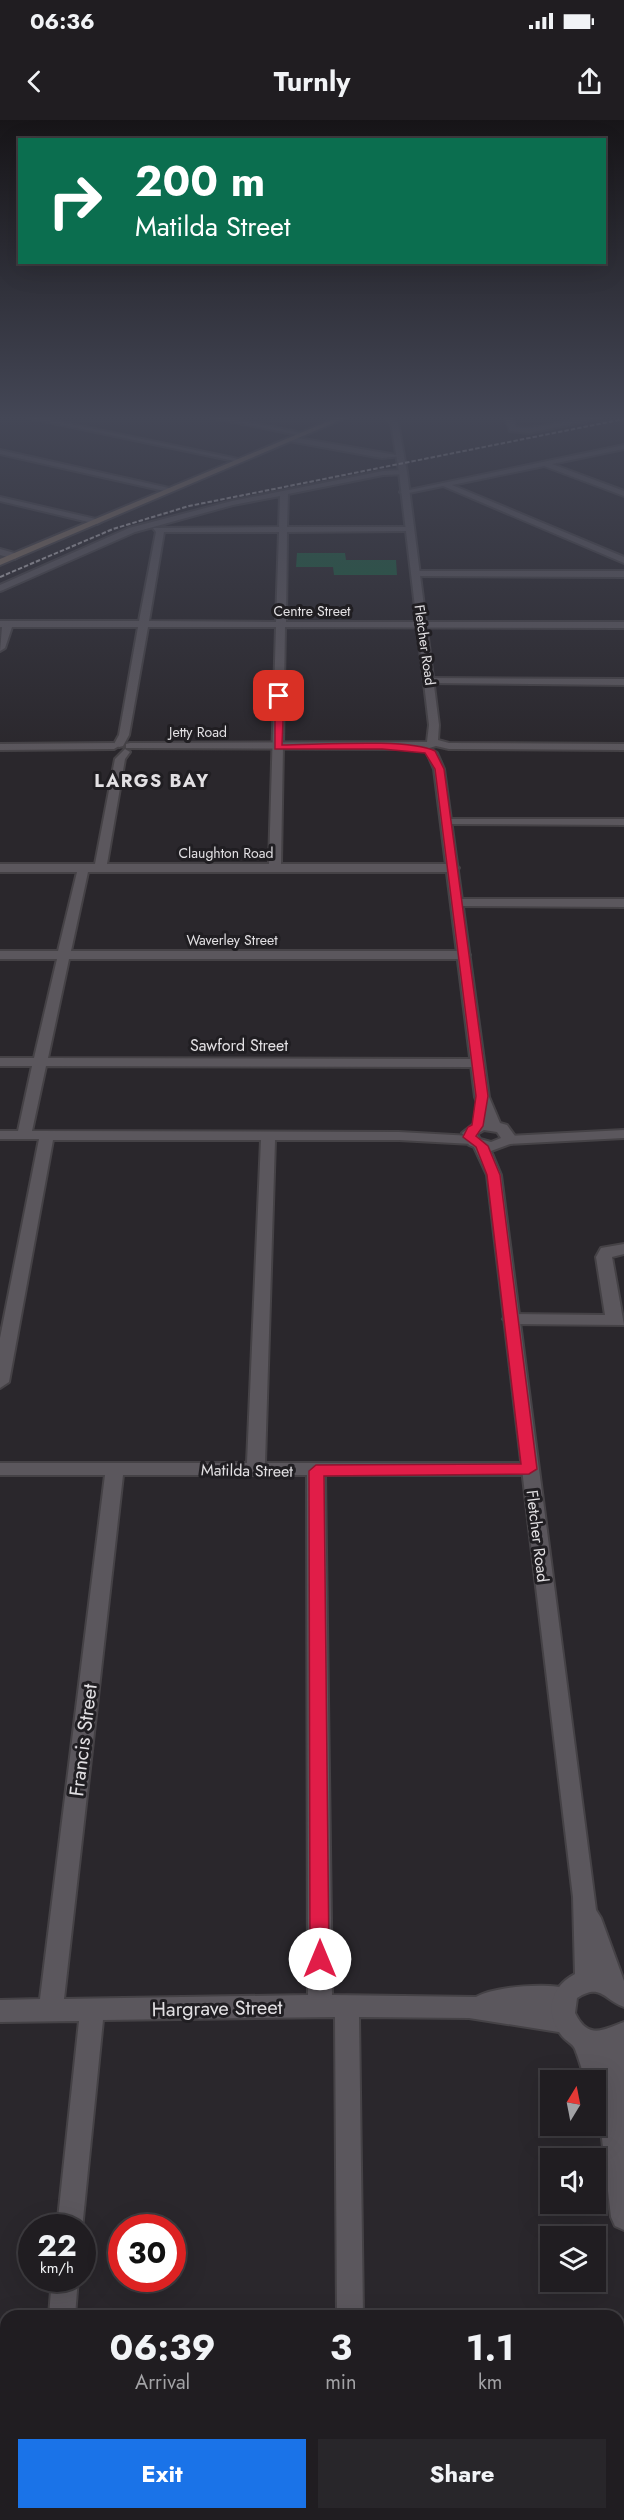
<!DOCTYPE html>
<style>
:root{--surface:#201d21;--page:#28262a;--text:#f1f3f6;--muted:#a2a2a5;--line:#3d3b3f;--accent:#1a73e8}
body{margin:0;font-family:Jost,sans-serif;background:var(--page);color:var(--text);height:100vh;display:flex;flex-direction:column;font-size:22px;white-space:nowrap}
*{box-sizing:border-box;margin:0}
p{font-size:20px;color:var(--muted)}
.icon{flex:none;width:33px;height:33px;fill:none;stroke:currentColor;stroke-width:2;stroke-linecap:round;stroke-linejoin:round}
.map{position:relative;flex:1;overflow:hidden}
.panel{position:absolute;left:0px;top:2190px;width:624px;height:210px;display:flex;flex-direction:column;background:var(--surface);border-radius:18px 18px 0 0;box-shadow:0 6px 24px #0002,0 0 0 2px var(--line)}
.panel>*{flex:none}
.guide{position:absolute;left:18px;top:18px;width:588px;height:126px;border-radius:0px;box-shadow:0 6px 24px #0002,0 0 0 2px var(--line);background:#0b6e4f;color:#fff;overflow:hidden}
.needle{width:39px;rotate:10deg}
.fabs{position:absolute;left:540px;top:1950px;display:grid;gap:12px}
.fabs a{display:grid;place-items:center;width:66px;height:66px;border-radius:0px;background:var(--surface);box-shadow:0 6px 24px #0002,0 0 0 2px var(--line);font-size:30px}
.speed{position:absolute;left:18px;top:2094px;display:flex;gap:12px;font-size:30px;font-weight:700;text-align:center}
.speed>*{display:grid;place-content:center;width:78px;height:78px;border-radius:50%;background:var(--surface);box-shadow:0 6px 24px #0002,0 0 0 2px var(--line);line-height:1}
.speed small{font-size:15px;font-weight:400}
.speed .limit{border:9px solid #d22;background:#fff;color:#111}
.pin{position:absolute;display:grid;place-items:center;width:51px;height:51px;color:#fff;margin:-26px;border-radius:12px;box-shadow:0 3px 9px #0006}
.me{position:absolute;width:66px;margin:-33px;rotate:0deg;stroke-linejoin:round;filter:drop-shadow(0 0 4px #0008)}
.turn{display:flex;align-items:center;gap:21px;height:126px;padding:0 18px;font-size:27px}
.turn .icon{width:78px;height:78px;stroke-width:2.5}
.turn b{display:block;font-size:42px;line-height:51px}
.eta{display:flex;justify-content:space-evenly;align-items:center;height:102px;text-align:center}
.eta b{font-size:36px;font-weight:700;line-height:42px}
.cta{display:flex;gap:12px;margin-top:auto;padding:12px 18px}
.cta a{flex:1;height:69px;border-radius:0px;background:var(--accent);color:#fff;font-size:24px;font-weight:700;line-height:69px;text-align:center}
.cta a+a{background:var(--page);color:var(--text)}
.status{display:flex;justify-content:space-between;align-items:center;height:42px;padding:0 30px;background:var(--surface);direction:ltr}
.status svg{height:16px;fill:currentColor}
header{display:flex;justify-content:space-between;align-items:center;height:78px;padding:0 18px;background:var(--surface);font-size:27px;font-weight:700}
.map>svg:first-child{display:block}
</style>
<div class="status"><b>06:36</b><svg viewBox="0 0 49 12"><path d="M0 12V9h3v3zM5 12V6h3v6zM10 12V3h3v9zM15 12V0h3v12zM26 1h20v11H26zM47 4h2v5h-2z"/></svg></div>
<header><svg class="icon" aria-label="back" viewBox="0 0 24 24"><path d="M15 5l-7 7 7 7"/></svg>Turnly<svg class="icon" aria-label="share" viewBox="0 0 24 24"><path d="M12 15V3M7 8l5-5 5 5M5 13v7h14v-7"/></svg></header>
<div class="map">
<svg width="624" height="2400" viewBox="0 0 624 2400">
<rect width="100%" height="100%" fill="#2a272c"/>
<path fill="#195d3e" d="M297,433H345L346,440H396L397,455H334L333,447H296Z"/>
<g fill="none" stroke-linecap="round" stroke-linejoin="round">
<g stroke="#454246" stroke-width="4">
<path id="minor" d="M29,298H41L243,340L239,342Z
M214,298H227L307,314L303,316Z
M505,298H512L516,307C544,311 572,296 601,298L529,313L510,311Z
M292,317L402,336L382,338L289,321Z
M624,325V329L552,344L624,371V376L544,346L452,365L624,437V443L443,366L404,374L400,372Z
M0,330L169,368L173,370L169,372L0,334Z
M403,350L406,354L383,355L288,374L287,407H410L414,409L410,411L287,412L286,502H624V508L285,507L281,744H453L459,748L453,752H88L71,831H464L470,835L464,839H69L48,938L477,939L484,943L477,947L46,946L32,1011L399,1012L472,1016L479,1020L472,1024L399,1020H275L265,1343H529L535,1345L538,1349L535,1353L529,1355H325L332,1875L476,1877C495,1866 551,1862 572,1870L576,1878L572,1886L552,1889L573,1894L577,1902L573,1910L565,1913L469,1898L359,1897L363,2196H337L335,1897L103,1900L82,2109L57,2108L79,1901L0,1902V1880L40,1879L105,1355H0V1343H247L261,1020H53L9,1262L0,1268V1218L39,1019H0V1011H18L32,946H0V938H34L57,839H0V831H58L77,752H0V744H95L115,639L125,629L130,632L125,639L107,744H269L276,507H148L129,615L123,626L119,627L114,624L119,615L138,507H12L5,528L0,531L2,507H0V501H139L156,412L153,408L279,407L280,376L233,385L135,412L3,470L0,471V465L129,408L232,381L383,351ZM164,412H279L276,502L149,501ZM123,1355H307L308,1875L64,1879Z
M0,377L100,400L101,402L97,404L0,381Z
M0,429L18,434L19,436L15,439L0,435Z
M415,451H624V457L412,456V452Z
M430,558L624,559V565L427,563V559Z
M447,699H624V705L443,704V700Z
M458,779H624V787L454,786V780Z
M624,1010V1018L508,1024L501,1020L508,1016Z
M624,1124V1134L612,1137L624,1205L511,1204L503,1199L511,1194L605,1195L596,1137L601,1128Z
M52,2158H78L75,2196H49Z
M27,2394H57V2400H27Z
M336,2394H366V2400H336Z"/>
</g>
<g stroke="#454246" stroke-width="4">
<path id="tertiary" d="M387,298H393L398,303L407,352L439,605L438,620L449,623L624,624V630L449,629L436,626L426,629L126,628V624L130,623L427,622L429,605L399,352L391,303Z
M0,624L114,623L119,626L114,629L0,630Z
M432,630L437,633L444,649L489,977L500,1003L507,1005L515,1016L513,1023L491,1031L501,1055L596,1790L601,1798L624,1861V1887C603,1879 601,1863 577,1878L575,1893C588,1920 603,1910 624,1902V2110L615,2106L611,2097L600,2001L596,1994V1960H585C582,1950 579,1939 575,1929C573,1924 566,1921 562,1916C544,1893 550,1867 575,1854L573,1777L487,1055L474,1027L469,1025L462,1013L476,1002L484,1001L475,977L434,649L427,633ZM484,1010L497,1012L501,1018L491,1022L480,1019L477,1014Z"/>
</g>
<g stroke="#454246" stroke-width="4">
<path id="secondary" d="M336,298H345L0,445V439Z"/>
</g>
<use href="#minor" fill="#5b575d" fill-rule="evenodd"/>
<use href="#tertiary" fill="#5b575d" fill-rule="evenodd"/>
<use href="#secondary" fill="#806f61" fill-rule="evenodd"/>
<path stroke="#b9b6ba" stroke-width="2" stroke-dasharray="4.5 2" stroke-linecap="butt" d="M0,457L113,409L189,386L624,299"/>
</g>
<linearGradient id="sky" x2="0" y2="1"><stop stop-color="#171518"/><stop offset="0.47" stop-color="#444756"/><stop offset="1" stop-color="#444756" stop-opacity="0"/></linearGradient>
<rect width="624" height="634" fill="url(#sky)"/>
<path fill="#e11d48" stroke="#92132f" stroke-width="1.5" d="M279,573L284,576L282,625C316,625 408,618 435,631L444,649L488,976L483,1006L476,1016L488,1026L500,1055L537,1349L529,1354L324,1356L329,1839L326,1845L320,1848L313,1845L310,1839L309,1351L316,1345L521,1344L487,1055L476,1027L463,1017L468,1007L472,1005L476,976L435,649L425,633L382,629H275V576Z"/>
<g text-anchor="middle" stroke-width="6" stroke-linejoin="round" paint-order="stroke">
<g font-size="14" fill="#e2e0e3" stroke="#201e22">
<text x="312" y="496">Centre Street</text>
<text transform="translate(425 525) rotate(82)" y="5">Fletcher Road</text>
<text x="198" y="617">Jetty Road</text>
<text x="226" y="738">Claughton Road</text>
<text x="232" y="825">Waverley Street</text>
</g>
<g font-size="16" fill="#e2e0e3" stroke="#201e22">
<text x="239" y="931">Sawford Street</text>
<text transform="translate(247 1350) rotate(1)" y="6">Matilda Street</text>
<text transform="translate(538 1416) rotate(83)" y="6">Fletcher Road</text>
</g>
<g font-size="18" font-weight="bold" letter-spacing="1.5" fill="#e2e0e3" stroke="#201e22">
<text x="152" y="667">LARGS BAY</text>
</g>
<g font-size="20" fill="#e2e0e3" stroke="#201e22">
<text transform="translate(83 1620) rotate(-83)" y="7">Francis Street</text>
<text transform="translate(217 1888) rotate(-1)" y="7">Hargrave Street</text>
</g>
</g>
</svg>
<div class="fabs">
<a><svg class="needle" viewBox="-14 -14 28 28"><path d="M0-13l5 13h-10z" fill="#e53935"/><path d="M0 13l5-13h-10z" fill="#a2a2a5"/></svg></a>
<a><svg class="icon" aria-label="sound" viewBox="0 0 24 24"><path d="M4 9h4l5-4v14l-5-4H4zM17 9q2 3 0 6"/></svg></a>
<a><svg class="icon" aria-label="layers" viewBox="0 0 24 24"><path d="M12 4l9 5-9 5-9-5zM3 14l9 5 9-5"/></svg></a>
</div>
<div class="speed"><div>22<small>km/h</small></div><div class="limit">30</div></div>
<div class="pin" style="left:279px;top:576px;background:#d93025"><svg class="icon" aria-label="arrive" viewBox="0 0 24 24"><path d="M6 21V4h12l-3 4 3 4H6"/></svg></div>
<svg class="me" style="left:320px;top:1839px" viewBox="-20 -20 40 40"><circle r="19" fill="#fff"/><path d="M0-13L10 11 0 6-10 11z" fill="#e11d48"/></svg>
<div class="guide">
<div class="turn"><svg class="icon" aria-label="right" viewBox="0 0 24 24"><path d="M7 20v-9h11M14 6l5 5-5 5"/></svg><div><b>200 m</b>Matilda Street</div></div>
</div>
<section class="panel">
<div class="eta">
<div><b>06:39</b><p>Arrival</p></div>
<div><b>3</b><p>min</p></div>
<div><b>1.1</b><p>km</p></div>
</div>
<div class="cta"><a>Exit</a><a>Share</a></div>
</section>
</div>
